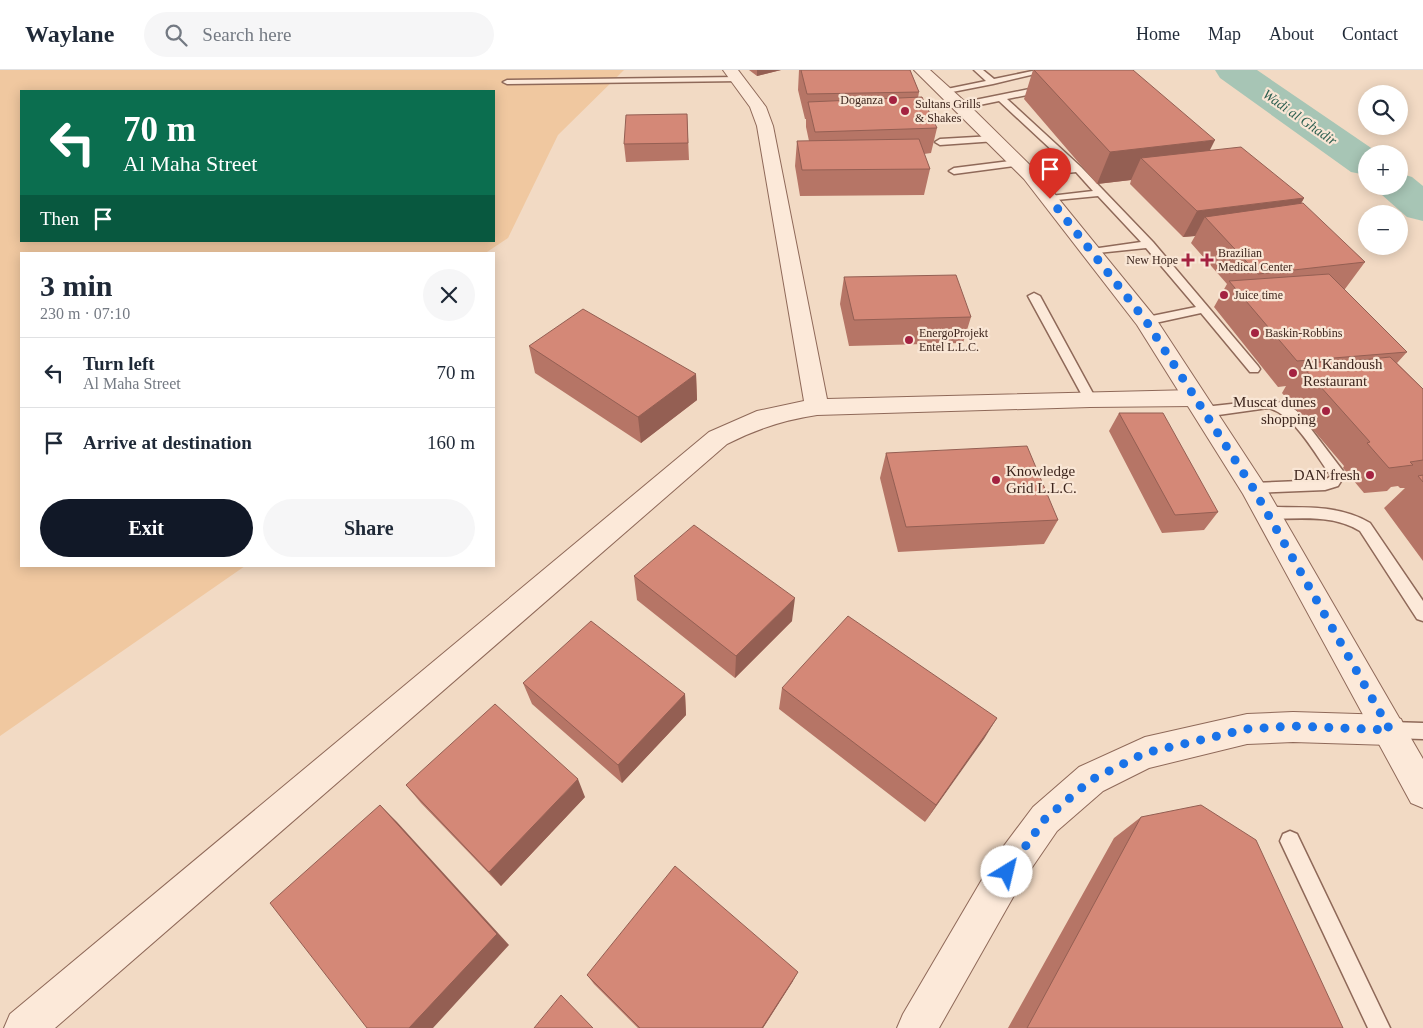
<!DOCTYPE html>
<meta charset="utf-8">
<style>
:root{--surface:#fff;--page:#f6f6f7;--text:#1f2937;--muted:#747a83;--line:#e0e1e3;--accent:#111827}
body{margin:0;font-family:Georgia,serif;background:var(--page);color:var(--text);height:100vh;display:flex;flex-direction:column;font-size:19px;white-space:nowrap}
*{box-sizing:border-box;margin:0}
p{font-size:16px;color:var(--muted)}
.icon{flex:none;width:28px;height:28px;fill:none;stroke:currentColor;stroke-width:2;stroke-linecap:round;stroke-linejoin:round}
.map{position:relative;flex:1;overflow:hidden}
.side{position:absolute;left:20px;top:182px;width:475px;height:315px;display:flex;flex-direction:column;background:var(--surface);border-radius:0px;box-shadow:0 2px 12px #0003}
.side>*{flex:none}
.top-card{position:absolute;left:20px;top:20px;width:475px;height:152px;border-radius:0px;box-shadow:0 2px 12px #0003;background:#0b6e4f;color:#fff;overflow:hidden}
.fabs{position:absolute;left:1358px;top:15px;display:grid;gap:10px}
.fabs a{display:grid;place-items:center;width:50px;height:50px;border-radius:50%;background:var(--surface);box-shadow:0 2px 12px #0003;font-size:25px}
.pin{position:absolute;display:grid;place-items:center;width:42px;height:42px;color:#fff;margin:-51px -21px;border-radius:50% 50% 50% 0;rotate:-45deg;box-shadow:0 0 5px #0007}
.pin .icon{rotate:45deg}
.me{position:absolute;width:55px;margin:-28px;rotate:36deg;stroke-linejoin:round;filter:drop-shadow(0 0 4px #0008)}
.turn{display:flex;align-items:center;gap:18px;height:105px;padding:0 20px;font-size:22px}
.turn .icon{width:65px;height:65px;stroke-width:2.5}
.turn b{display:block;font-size:35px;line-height:42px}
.then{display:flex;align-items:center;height:48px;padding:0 20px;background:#0003;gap:10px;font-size:19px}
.round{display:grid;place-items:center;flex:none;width:52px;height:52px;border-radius:26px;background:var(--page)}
.head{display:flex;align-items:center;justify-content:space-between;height:85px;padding:0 20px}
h1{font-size:30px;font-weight:700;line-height:38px}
.primary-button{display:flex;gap:10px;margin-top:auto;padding:10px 20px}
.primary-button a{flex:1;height:58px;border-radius:30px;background:var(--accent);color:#fff;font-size:20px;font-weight:700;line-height:58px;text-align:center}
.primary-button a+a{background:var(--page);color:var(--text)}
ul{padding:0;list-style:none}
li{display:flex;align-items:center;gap:15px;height:70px;padding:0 20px;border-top:1px solid var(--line)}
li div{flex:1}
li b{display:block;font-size:19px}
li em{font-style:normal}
header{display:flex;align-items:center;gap:30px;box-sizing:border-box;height:70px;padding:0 25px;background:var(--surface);border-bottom:1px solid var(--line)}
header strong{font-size:24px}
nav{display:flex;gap:28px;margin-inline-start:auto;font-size:18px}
.search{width:350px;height:45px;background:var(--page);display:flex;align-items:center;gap:12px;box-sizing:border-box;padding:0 18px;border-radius:28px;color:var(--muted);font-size:19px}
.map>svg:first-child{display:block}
</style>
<header>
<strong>Waylane</strong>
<div class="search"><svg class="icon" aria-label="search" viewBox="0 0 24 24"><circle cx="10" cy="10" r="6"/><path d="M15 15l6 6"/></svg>Search here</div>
<nav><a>Home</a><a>Map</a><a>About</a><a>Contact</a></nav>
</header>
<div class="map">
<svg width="1423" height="958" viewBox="0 0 1423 958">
<rect width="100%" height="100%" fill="#f2dac4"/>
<path fill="#f0c8a0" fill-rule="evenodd" d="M0,0H624L558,65L508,168L484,184H21V496H245L0,666ZM21,21H494V171H21Z"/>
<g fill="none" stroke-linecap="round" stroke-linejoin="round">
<path fill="#a7c5b5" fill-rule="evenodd" d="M1215,0H1257L1380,84H1366V105L1351,102L1220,8Z
M1399,103L1412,107L1423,116V151L1407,147L1382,125L1376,116H1399Z"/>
<g stroke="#8f6959" stroke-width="3">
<path id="service" d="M974,0H983L994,9L1037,0H1052L993,14L942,24V20L986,11Z
M738,7H741V11L507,14L503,12L507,10Z
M1044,16L1047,17V21L1007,29L1081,97L1153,172L1258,296L1260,299L1258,302H1250L1201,243L1146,255L1142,254L1140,251L1142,248L1196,237L1146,178L1088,184L1087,182L1092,179L1141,172L1098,126L1046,131V127L1050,126L1093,121L1076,102L1027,107L1025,105L1030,102L1070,97L999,31L960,39L956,36L960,33Z
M993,66L996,67V71L940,75L935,72L940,69Z
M1018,90L1023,93L1021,95L954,104L949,101L954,98Z
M1034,223L1040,226L1096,329L1095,332H1085L1084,329L1028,226Z
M1268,330L1287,334L1298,342L1343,401L1345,405L1338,416L1325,420L1253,423L1248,422L1246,418L1248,414L1253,413L1325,410L1331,406C1315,384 1294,344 1268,338L1204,347L1199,345L1197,342L1199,339L1204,337Z
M1267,437C1303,438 1338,434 1370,453L1423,531V551L1417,549L1360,461C1332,444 1299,449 1267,449L1262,447L1260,443L1262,439Z
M1390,652L1423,653V669L1390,668L1384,666L1381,660L1384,654Z
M1290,761L1297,764L1390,958H1368L1280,771L1283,764Z"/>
</g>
<g stroke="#8f6959" stroke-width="2">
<path id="minor" d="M723,0H738L766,37L773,56L827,329L1194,320L1202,322L1206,328L1202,334L1194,336L1090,337L817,345C784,350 756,359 727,374L55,958H4L10,944L709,362L757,341L804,331L757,56L750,37Z
M1293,642L1390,645L1401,649L1406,660L1401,671L1390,675L1293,672L1247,674L1149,698L1103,721L1057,761L1020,815L939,958H897L903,944L994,789L1033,737L1079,697L1145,667L1247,644Z"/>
</g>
<g stroke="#8f6959" stroke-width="2">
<path id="tertiary" d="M914,0H930L972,38L1036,101L1154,246L1262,411L1423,689V738L1411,733L1243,424L1137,255L1024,109Z"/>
</g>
<use href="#service" fill="#fce9d9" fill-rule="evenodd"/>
<use href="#minor" fill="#fce9d9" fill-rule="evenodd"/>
<use href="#tertiary" fill="#fce9d9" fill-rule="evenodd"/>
</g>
<path fill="#b67566" d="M749,0H781L757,6Z
M799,0H910L919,22L918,28L937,58L931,83L924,84L930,99L924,125L800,126L795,96L797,71H809L806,57V49H805L798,20Z
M1033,0H1133L1209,81L1304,128L1301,134L1365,192L1345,219H1344L1407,282L1397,293L1423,319V491L1384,438L1405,418H1400L1398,416L1391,417L1387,421L1364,423L1343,398L1344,396L1282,323L1286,316L1278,317L1214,237L1227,214L1191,173L1195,166L1183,167L1130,114L1131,110L1097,114L1024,29Z
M687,44L689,90L626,92L624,74Z
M844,207L971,247L963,273L849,276L840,234Z
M529,276L696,304L697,330L641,373L535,303Z
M1119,343L1218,442L1204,460L1162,463L1109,361Z
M886,383L1058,450L1044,474L898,482L880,408Z
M634,506L792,551L735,608L637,530Z
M523,613L685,624L686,645L622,713L532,634Z
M782,618L997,648L925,752L779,639Z
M406,715L585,727L501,816L421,733Z
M1141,747L1343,958H1008L1114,768Z
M587,905L793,911L763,958H638L594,914Z"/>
<path fill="#945f53" d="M757,0H781L757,6Z
M1215,70L1199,102L1141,88L1131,110L1097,114L1110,82Z
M1304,128L1288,154L1205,147L1195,166L1183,167L1197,141Z
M696,304L697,330L641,373L638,347Z
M795,528L792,551L735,608L736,586Z
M685,624L686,645L622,713L618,695Z
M997,648L984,669L925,752L936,735Z
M578,709L585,727L501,816L489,802Z
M380,735L397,752L509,875L433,958H409Z
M798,902L793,911L763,958H762Z"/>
<path fill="#d48877" stroke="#945f53" d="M801,0H910L919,22L807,24Z
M1034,0H1133L1215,70L1110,82Z
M922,27L937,58L815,62L808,32Z
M687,44L688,73L624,74L626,45Z
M919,69L930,99L802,100L797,71Z
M1241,77L1304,128L1197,141L1141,88Z
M1303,133L1365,192L1258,204L1205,147Z
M1329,204L1407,282L1297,291L1229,211Z
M956,205L971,247L854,250L844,207Z
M583,239L696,304L638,347L529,276Z
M1390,287L1423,319V390L1410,392L1413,395L1389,398L1367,373L1370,372L1302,296L1312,295L1310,293L1332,291L1334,293Z
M1119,343H1163L1218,442L1175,445Z
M1027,376L1058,450L906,457L886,383Z
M1423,405V412L1418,406Z
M694,455L795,528L736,586L634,506Z
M848,546L997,648L936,735L782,618Z
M591,551L685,624L618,695L523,613Z
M495,634L578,709L489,802L406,715Z
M380,735L497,864L409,958H367L270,833Z
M1201,735L1256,770L1343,958H1027L1141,747Z
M675,796L798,902L762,958H640L587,905Z
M561,925L593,958H534Z"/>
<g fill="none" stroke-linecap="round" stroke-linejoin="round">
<path stroke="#1a73e8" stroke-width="9" stroke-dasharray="0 16.2" d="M1007,802L1045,749L1091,710L1145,683L1247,659L1293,656L1390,660L1253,418L1146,251L1050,129"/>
</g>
<g fill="#a42341" stroke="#f9e6d5" stroke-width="2">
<circle cx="893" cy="30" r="5"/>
<circle cx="905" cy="41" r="5"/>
<path d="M1185.5 182.5h5v5h5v5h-5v5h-5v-5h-5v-5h5z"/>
<path d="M1204.5 182.5h5v5h5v5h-5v5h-5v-5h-5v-5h5z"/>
<circle cx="1224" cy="225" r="5"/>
<circle cx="1255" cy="263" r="5"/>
<circle cx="909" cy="270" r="5"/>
<circle cx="1293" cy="303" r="5"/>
<circle cx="1326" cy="341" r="5"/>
<circle cx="1370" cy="405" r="5"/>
<circle cx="996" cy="410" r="5"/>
</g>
<g text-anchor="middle" stroke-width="4.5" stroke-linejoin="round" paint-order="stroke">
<g font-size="12" fill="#3e261e" stroke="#f9e6d5" text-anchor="start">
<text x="883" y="34" text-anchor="end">Doganza</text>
<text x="915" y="38">Sultans Grills<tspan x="915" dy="14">&amp; Shakes</tspan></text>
<text x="1218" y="187">Brazilian<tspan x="1218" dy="14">Medical Center</tspan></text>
<text x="1178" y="194" text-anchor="end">New Hope</text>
<text x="1234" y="229">Juice time</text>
<text x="919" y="267">EnergoProjekt<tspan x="919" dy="14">Entel L.L.C.</tspan></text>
<text x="1265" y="267">Baskin-Robbins</text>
</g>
<g font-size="14" font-style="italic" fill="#2c5f50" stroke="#f9e6d5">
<text transform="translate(1300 47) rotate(35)" y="5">Wadi al Ghadir</text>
</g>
<g font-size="15" fill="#3e261e" stroke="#f9e6d5" text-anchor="start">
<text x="1303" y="299">Al Kandoush<tspan x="1303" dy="17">Restaurant</tspan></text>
<text x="1316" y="337" text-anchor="end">Muscat dunes<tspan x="1316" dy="17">shopping</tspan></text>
<text x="1006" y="406">Knowledge<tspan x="1006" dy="17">Grid L.L.C.</tspan></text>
<text x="1360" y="410" text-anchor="end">DAN fresh</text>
</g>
</g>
</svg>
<div class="fabs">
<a><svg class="icon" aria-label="search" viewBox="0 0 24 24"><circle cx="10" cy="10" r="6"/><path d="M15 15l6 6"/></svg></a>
<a>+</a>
<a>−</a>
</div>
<div class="pin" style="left:1050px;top:129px;background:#d93025"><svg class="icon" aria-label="arrive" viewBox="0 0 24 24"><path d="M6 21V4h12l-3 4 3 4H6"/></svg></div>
<svg class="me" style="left:1007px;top:802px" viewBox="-20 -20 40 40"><circle r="19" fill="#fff"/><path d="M0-13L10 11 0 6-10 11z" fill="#1a73e8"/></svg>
<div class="top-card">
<div class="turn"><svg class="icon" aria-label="left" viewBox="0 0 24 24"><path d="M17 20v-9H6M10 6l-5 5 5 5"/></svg><div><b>70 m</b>Al Maha Street</div></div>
<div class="then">Then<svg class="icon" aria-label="arrive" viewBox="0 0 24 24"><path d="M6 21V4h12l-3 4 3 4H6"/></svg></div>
</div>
<section class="side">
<div class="head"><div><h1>3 min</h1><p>230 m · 07:10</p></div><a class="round"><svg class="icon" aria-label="close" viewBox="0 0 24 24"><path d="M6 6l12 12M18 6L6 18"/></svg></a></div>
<ul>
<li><svg class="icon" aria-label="left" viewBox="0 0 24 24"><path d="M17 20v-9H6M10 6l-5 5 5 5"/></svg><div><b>Turn left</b><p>Al Maha Street</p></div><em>70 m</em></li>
<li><svg class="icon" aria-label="arrive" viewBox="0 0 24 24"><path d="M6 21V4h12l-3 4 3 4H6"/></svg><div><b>Arrive at destination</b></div><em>160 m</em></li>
</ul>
<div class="primary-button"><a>Exit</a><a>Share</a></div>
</section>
</div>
